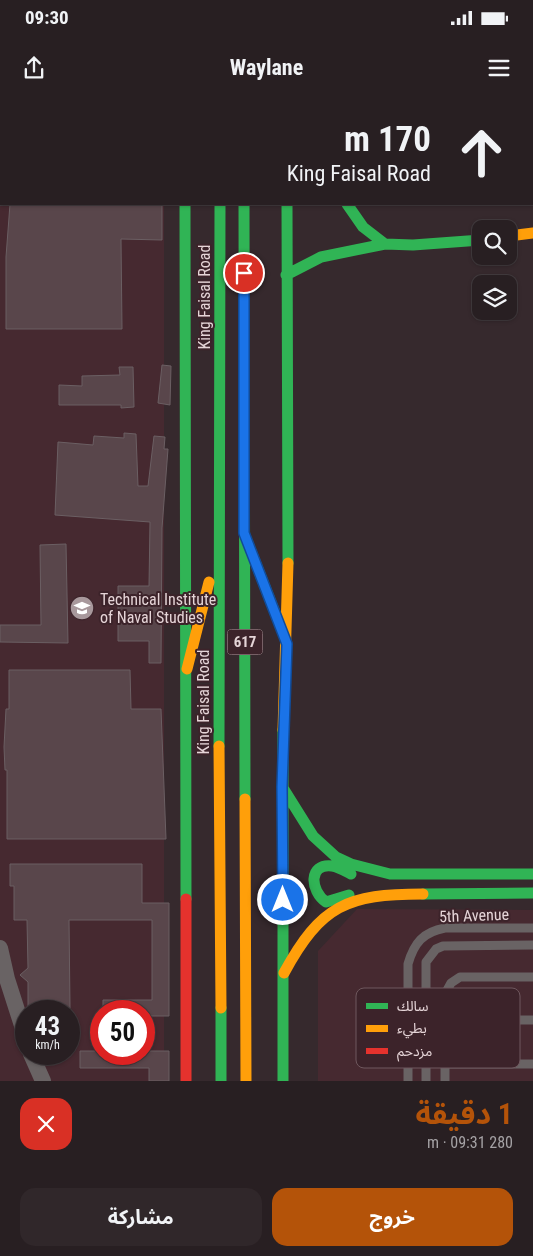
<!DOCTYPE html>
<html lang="ar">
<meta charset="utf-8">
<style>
:root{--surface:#281f22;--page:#30272a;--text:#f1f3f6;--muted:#a5a2a5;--line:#443d40;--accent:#b45309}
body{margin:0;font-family:"Roboto Condensed","Noto Sans Arabic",sans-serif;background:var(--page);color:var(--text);direction:rtl;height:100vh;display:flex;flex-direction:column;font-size:19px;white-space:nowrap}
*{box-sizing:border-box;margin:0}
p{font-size:16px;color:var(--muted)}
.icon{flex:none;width:28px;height:28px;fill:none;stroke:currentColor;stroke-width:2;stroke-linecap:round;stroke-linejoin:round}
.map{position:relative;height:981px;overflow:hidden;direction:ltr}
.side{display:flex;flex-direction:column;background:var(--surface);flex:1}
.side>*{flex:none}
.guide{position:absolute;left:0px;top:0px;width:534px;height:105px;box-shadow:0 1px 4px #0004,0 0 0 1px var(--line);direction:rtl;background:#281f22;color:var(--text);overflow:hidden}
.controls{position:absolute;left:472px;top:120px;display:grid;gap:10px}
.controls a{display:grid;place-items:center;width:45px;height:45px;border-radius:10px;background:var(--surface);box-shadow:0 1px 4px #0004,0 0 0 1px var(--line);font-size:25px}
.speed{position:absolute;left:15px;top:900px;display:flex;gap:10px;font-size:25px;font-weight:700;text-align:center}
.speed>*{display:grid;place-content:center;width:65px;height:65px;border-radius:50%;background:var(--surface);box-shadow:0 1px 4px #0004,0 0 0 1px var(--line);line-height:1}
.speed small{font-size:12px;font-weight:400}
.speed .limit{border:8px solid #d22;background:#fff;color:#111}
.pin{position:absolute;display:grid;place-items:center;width:42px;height:42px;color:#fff;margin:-21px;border:2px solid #fff;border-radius:50%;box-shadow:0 1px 5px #0007}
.me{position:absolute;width:55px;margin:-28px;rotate:0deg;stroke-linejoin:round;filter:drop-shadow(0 0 4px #0008)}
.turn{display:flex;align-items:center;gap:18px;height:105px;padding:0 20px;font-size:22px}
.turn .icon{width:65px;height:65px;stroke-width:2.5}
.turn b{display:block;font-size:35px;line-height:42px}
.round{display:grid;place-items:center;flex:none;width:52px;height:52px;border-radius:15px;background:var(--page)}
.overview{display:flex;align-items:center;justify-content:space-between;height:85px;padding:0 20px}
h1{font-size:30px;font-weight:700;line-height:38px;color:var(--accent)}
.primary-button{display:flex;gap:10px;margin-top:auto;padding:10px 20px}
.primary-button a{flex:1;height:58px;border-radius:15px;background:var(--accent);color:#fff;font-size:20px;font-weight:700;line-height:58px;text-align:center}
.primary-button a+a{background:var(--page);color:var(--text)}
.status{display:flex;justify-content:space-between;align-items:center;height:35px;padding:0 25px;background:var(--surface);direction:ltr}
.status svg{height:14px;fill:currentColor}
header{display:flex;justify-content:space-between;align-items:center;height:65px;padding:0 20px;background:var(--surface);font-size:22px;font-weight:700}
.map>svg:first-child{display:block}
</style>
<div class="status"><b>09:30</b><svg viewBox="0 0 49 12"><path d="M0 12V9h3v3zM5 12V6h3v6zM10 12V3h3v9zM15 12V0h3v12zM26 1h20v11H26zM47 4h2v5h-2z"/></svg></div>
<header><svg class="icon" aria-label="menu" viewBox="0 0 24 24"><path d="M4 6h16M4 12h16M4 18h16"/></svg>Waylane<svg class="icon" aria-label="share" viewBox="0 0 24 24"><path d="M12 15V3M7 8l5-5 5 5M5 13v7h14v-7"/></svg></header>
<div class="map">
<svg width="533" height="981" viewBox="0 0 533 981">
<rect width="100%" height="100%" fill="#36292d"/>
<path fill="#462930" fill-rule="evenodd" d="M0,0H164L1,1V104H164V981H0ZM26,911H69V954H26ZM101,911H144V954H101Z
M357,809L533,810V981H318V851Z"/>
<path fill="#59464b" stroke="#6b5f63" d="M10,104H162V140L121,139L122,229H6V157Z
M162,265L171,266L170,305L158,303Z
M119,267H133L134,307L121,308V305H59V285L82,286V276L120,275Z
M124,333L136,334L138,386H148L154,336L165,337L164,349H168L162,428L161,563H149V541H118V486H149L150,422L55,415L58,342L93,345L94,336L124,338Z
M66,444L68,543L0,542V525H41L40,445Z
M9,570H130L131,609H161L166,739H7V670H5L4,647L6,609H9Z
M10,764H142V803H169V916H144V911H103V900H152V820H69L70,908H28V882L20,875L28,868L27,820H14V786H10Z
M80,951H101V954H144V951H169V981H149V968H80Z"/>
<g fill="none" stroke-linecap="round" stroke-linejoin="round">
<path stroke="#696364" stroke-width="9" d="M408,920H533
M445,964H533
M408,981V864C414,843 423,832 445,828H533
M426,981V862L436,849L443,846L533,845
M445,981V894L451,883L460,877H533"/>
<path stroke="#696364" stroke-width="16" d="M532,35H533
M0,848L7,879L26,938
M31,954L43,981"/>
<path stroke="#30b455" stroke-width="11" d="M221,0V1
M244,0V1
M288,0V1
M532,50H533
M185,104L186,799
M244,104L245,699
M287,104L288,463
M347,104L363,127L385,144
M286,175L321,157L385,144L413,145L481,140
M247,441L283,533
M219,646L220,104
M283,688L313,736L336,757L351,764L390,774H533
M423,794L533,793
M349,795L326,802C310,791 308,763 332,766C339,767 345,771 351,774
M221,908V981
M283,981V630"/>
<path stroke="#ff9f0a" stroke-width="11" d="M185,0V1
M509,136L533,133
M187,569L209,482
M283,630L288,463
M219,646L221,908
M245,699L246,981
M284,873C321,805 347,794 423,794"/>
<path stroke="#e5322d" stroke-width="11" d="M186,799V981"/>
</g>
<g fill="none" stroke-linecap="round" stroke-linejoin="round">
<g stroke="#114b97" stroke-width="12">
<path id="route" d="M244,173V433L287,544L282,687L283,800"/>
</g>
<use href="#route" stroke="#1a73e8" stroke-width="9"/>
</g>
<defs>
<g id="university-disc" transform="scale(1.25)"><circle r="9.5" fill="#a8989c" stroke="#3c232a"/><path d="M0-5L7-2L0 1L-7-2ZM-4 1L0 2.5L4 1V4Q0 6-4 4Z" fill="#fff"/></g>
</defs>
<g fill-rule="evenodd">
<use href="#university-disc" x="82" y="508"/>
</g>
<g text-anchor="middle" stroke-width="4" stroke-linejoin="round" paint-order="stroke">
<rect fill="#3c232a" stroke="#b29fa3" stroke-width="1" x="227.5" y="529.5" width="35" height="25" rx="4"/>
<g font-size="15" font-weight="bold" fill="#e5d4d7">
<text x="245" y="547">617</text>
</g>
<g font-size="16" fill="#e5d4d7" stroke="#3c232a">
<text transform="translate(204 197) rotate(-90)" y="6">King Faisal Road</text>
<text transform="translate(203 602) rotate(-90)" y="6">King Faisal Road</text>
<text transform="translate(474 815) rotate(-2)" y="6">5th Avenue</text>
</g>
<g font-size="16" fill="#e5d4d7" stroke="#3c232a" text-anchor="start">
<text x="100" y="505">Technical Institute<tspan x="100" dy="18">of Naval Studies</tspan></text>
</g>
</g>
<rect x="356" y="888" width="164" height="80" rx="8" fill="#3c232a" stroke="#6f585e" stroke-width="1"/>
<rect x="366" y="903" width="22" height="6" fill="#30b455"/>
<rect x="366" y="925" width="22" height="7" fill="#ff9f0a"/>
<rect x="366" y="948" width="22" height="6" fill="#e5322d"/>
<g font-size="14" fill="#e5d4d7">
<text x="397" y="911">سالك</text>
<text x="397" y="933">بطيء</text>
<text x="397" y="956">مزدحم</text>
</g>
</svg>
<div class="controls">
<a><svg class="icon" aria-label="search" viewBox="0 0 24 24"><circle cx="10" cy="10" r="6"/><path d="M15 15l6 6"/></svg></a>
<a><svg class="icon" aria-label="layers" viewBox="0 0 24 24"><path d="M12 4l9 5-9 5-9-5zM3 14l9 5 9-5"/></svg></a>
</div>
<div class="speed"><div>43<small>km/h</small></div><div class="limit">50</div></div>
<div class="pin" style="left:244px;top:173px;background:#d93025"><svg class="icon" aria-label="arrive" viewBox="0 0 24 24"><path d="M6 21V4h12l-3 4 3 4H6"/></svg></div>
<svg class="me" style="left:283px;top:800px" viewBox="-20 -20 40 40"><circle r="17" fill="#1a73e8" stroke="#fff" stroke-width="3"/><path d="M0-11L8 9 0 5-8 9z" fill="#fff"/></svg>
<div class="guide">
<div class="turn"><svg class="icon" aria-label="ahead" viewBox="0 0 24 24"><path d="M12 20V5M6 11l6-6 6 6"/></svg><div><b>170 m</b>King Faisal Road</div></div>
</div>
</div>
<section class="side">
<div class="overview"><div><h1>1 دقيقة</h1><p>280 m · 09:31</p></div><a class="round" style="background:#d93025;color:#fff"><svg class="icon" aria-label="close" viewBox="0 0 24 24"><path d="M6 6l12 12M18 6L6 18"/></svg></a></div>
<div class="primary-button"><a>خروج</a><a>مشاركة</a></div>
</section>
